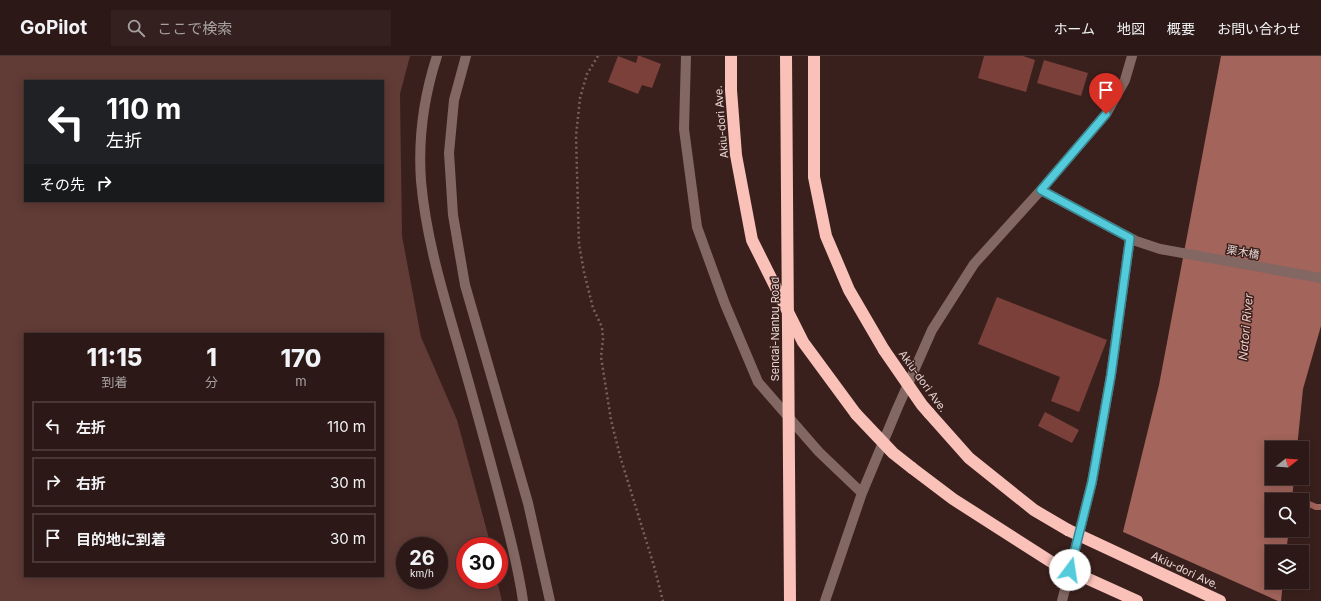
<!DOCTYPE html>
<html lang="ja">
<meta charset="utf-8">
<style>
:root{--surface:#2c1816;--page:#34211f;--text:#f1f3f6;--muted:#a6a0a1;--line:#483735}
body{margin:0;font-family:Inter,"Noto Sans JP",sans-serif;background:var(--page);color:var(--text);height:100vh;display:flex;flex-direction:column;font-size:15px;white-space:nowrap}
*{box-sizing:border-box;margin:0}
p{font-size:13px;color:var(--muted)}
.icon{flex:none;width:22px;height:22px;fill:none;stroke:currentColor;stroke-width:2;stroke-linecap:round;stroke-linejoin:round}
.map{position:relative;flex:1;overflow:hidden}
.sheet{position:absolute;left:24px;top:277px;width:360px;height:244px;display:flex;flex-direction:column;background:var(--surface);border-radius:0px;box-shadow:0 2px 10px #0003,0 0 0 1px var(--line)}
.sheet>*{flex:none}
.guide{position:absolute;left:24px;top:24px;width:360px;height:122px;border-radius:0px;box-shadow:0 2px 10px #0003,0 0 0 1px var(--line);background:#202124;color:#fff;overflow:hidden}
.needle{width:26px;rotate:73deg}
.buttons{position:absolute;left:1265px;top:385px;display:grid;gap:8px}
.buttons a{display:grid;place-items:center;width:44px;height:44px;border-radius:0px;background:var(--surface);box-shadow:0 2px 10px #0003,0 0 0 1px var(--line);font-size:20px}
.speed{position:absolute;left:396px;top:481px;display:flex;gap:8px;font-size:20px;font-weight:700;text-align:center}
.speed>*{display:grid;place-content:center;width:52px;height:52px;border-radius:50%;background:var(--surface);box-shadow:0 2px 10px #0003,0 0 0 1px var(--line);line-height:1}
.speed small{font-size:10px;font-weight:400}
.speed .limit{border:6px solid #d22;background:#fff;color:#111}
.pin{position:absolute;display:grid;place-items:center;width:34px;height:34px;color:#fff;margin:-41px -17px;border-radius:50% 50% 50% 0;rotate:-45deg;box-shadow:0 0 4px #0007}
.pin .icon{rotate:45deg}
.me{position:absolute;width:44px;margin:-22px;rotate:14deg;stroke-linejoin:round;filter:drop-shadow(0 0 3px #0008)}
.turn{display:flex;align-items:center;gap:14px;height:84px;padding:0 16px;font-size:18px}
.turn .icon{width:52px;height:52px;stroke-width:2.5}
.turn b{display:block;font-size:28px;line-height:34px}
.then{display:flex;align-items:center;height:38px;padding:0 16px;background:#0003;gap:8px;font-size:15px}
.eta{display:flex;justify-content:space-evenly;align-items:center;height:68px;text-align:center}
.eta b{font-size:24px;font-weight:800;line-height:28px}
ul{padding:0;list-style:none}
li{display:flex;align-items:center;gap:12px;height:50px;margin:0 8px 6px;padding:0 8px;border:2px solid var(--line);border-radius:0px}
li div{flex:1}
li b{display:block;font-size:15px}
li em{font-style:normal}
header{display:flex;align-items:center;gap:24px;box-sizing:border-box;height:56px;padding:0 20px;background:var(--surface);border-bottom:1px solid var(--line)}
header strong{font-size:19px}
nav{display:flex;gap:22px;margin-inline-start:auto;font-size:14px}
.search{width:280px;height:36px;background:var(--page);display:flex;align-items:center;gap:10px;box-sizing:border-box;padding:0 14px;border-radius:0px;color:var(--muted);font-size:15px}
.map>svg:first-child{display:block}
</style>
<header>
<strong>GoPilot</strong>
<div class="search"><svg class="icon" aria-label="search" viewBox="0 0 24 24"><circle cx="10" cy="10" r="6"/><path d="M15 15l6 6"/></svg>ここで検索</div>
<nav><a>ホーム</a><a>地図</a><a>概要</a><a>お問い合わせ</a></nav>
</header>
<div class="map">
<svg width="1321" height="545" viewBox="0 0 1321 545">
<rect width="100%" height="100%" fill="#3a201d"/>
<path fill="#613b36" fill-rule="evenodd" d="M0,0H410L400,38L402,180L421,281L457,364L491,490H465V524H497L502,545H0ZM25,25H383V145H25ZM25,278H383V520H25ZM405,490H439V524H405Z"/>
<path fill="#a2645b" d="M1221,0H1321V270L1303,333L1297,392H1272V422H1294L1292,444H1272V474H1289L1286,496H1272V526H1283L1281,545H1106L1159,329Z"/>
<path fill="#3a201d" d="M1121,475L1278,545H1104Z"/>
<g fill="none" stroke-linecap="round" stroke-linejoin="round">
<path stroke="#a2645b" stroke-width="6" d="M1286,439L1299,444
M1302,445L1316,451H1321"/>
</g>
<path fill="#7a4039" d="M618,0L636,7L638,0H640L661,8L652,32L642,29L638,38L608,26Z
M984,0H1023L1035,4L1026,36L978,22Z
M1044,4L1088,17L1081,40L1037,27Z
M997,241L1107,284L1079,356L1051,345L1060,321L978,288Z
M1045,356L1079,374L1072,387L1038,370Z"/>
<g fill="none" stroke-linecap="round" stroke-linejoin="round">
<path stroke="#78615e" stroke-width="2.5" stroke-dasharray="2 3" stroke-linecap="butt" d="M598,0L587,18L580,42L576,80L579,188L584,216L593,252L602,271L603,283L601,301L611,364L620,400L654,510L663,545"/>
<path stroke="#836763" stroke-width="10" d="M437,0C424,40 418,83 421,125C426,183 444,241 460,296C474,345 487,393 500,442C509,477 518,509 523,545
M466,0L454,44L449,97L453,159L465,229L528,447L550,545
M686,0L684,73L697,171L725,248L758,326L819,396L862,437
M1041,134L1136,185L1160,193L1321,222
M825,545L862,437L897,353L932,274L974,208L1041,134L1106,58L1125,24L1132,0
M1062,545L1092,426L1111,319L1130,182"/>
<path stroke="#fac1b9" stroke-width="12" d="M731,0V34L736,99L752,184L803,286L856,358
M814,0V121L826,180L849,234L884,294
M929,357L969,402L1034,454L1068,474
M912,412L953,443L1053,507"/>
<path stroke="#fac1b9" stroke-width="12" d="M786,0L790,545
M884,294L922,349L929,357
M856,358L893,397L912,412
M1068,474L1220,545
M1053,507L1137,545"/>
</g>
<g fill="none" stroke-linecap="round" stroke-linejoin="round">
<g stroke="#36848e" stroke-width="10">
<path id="route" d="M1070,514L1092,426L1111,319L1130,182L1041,134L1106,58"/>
</g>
<use href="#route" stroke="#53cbdb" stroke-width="7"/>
</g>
<g text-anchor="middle" stroke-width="3" stroke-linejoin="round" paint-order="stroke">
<g font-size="11" fill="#e6d4d1" stroke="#3a201d">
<text transform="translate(721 66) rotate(-95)" y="4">Akiu-dori Ave.</text>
<text transform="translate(1243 196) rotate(10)" y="4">栗木橋</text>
<text transform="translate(775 273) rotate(-90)" y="4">Sendai-Nanbu Road</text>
<text transform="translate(923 325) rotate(54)" y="4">Akiu-dori Ave.</text>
<text transform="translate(1185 514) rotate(25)" y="4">Akiu-dori Ave.</text>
</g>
<g font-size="12" font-style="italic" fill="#f3ccc6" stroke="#3a201d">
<text transform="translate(1246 271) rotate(-85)" y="4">Natori River</text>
</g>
</g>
</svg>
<div class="buttons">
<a><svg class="needle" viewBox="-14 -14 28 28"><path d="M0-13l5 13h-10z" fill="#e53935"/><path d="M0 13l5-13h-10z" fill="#a6a0a1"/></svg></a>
<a><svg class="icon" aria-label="search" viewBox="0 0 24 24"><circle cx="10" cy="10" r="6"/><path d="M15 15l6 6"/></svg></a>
<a><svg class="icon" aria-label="layers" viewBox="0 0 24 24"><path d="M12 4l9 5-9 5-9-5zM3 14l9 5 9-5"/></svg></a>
</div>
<div class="speed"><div>26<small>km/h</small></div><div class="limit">30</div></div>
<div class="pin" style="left:1106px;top:58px;background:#d93025"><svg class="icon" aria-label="arrive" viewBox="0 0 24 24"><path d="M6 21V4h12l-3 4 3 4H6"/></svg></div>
<svg class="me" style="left:1070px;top:514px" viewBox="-20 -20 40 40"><circle r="19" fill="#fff"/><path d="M0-13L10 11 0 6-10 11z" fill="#53cbdb"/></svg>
<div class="guide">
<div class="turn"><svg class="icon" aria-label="left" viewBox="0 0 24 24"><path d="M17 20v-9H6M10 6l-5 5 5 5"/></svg><div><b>110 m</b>左折</div></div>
<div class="then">その先<svg class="icon" aria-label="right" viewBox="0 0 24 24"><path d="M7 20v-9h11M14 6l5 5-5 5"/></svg></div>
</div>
<section class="sheet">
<div class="eta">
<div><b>11:15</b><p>到着</p></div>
<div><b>1</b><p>分</p></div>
<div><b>170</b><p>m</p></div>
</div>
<ul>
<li><svg class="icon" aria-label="left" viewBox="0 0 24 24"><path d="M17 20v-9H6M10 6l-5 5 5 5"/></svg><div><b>左折</b></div><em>110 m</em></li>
<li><svg class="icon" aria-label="right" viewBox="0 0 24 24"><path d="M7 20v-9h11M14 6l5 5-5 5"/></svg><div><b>右折</b></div><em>30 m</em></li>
<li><svg class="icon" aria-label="arrive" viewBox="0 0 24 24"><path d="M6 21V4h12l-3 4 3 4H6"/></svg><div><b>目的地に到着</b></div><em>30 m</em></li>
</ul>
</section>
</div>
